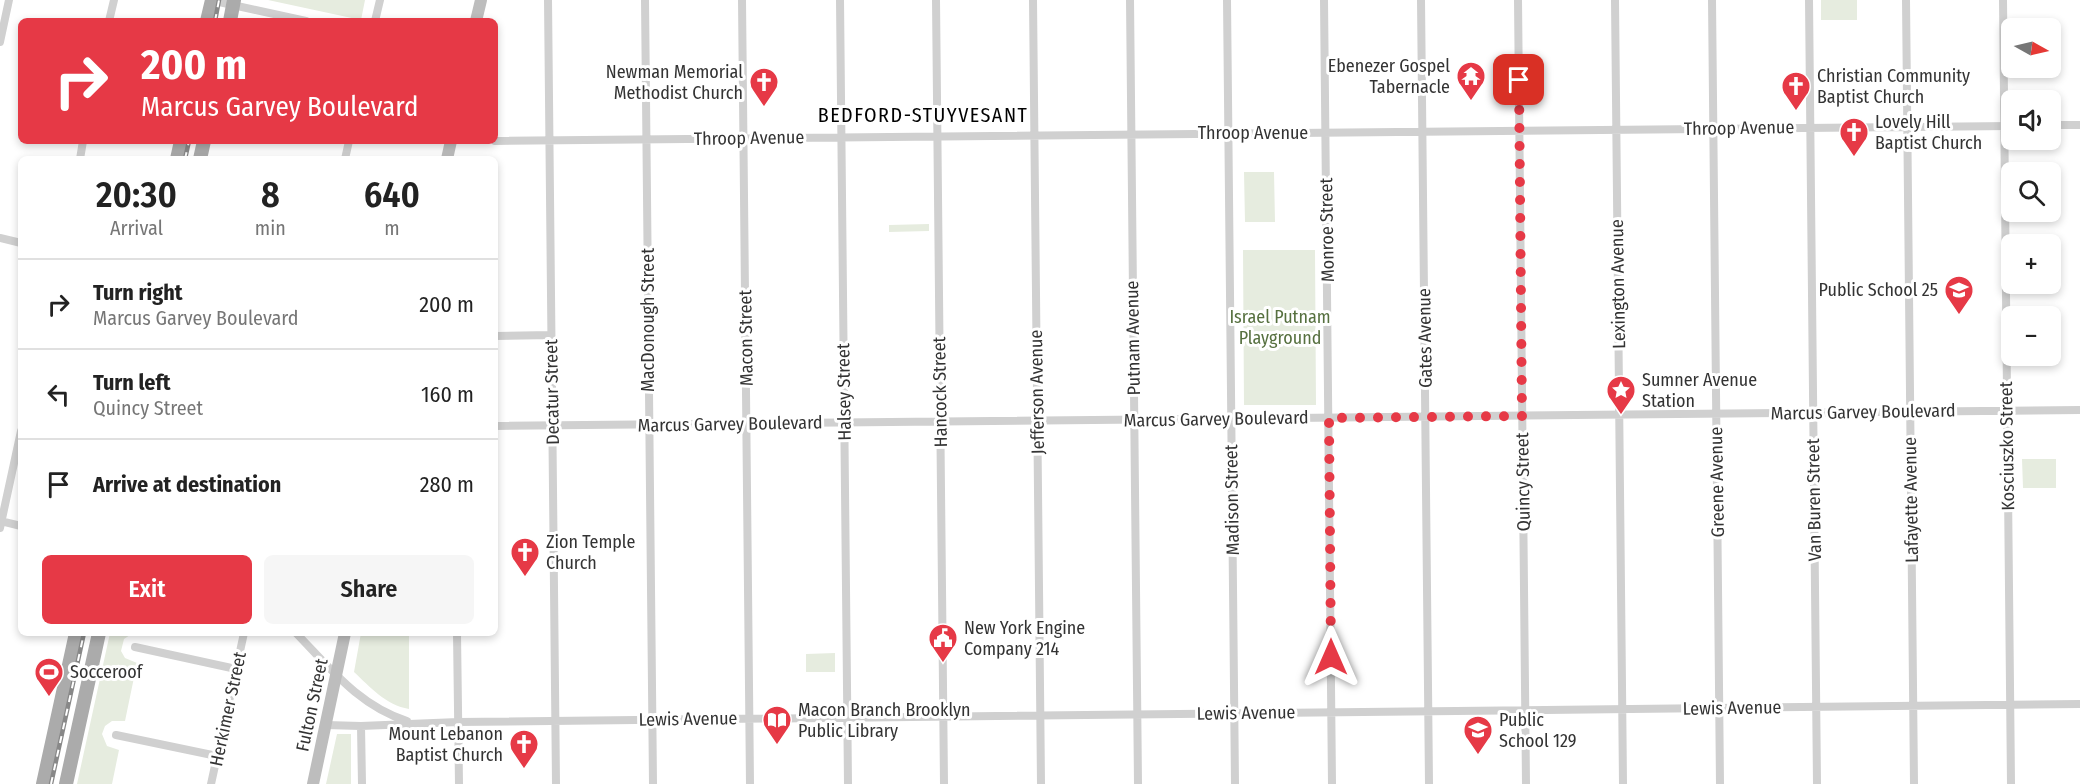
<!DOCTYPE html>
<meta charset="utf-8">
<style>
:root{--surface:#fff;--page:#f6f6f6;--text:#222;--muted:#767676;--line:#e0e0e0;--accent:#e63946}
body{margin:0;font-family:"Fira Sans Condensed",sans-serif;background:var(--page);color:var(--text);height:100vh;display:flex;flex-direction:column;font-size:22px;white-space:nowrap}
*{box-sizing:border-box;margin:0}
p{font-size:20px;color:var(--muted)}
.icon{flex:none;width:33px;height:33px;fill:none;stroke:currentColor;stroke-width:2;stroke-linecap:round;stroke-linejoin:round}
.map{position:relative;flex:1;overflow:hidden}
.side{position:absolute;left:18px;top:156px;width:480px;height:480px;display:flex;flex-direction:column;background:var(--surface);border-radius:9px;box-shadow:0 3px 9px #0003}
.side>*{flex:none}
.banner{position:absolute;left:18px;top:18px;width:480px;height:126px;border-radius:9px;box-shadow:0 3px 9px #0003;background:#e63946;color:#fff;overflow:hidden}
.needle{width:39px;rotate:98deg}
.fabs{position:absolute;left:2001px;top:18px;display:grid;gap:12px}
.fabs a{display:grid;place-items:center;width:60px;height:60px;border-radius:9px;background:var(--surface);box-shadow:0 3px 9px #0003;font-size:30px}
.pin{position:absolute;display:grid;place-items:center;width:51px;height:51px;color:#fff;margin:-26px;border-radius:12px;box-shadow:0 3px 9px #0006}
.me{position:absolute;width:66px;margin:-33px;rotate:0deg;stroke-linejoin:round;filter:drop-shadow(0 0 4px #0008)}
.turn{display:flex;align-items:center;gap:21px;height:126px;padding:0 24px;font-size:27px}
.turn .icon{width:78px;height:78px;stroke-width:2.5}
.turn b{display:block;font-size:42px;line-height:51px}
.eta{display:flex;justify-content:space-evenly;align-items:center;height:102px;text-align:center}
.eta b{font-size:36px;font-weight:600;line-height:42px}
.cta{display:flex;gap:12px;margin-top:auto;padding:12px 24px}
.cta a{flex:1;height:69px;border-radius:9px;background:var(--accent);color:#fff;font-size:24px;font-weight:600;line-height:69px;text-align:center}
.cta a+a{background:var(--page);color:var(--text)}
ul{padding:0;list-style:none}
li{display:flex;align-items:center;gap:18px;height:90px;padding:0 24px;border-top:2px solid var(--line)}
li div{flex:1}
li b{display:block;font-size:22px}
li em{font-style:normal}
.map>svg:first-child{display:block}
</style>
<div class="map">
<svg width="2080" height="784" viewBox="0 0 2080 784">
<rect width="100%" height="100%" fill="#fff"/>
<path fill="#e6ecdf" d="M268,0H365L361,20Z
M1821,0H1857V20H1821Z
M1244,172H1274L1275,222H1245Z
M929,224V231L889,232V225Z
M1243,250H1315L1316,405H1244Z
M2022,459H2056V488H2023Z
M110,633H133L124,639L121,651L125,658L137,663L125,721H112L105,726L102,734L107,746L119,750L112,784H77Z
M361,633L445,634L409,636V709C386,705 370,687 354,672Z
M835,653V672H806V654Z
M337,734H351V784H326Z"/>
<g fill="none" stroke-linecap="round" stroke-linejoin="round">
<path stroke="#d0d0d0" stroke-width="8" d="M210,0L306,21
M548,0L556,784
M645,0L653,784
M742,0L750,784
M840,0L848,784
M936,0L944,784
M1033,0L1041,784
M1130,0L1138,784
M1227,0L1235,784
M1324,0L1332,784
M1421,0L1429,784
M1518,0L1526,784
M1615,0L1623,784
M1712,0L1720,784
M1809,0L1817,784
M1906,0L1914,784
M2003,0L2011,784
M109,21L114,0
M375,21L380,0
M0,42L9,0
M2050,125H2080
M495,141L2012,126
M80,159L83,141
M345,159L349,141
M0,238L21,243
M495,336L551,335
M495,426L2080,410
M0,521L21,526
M0,528L21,431
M296,633C330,668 359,706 407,721
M457,633L459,784
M135,647L236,669
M326,725L361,726L458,722L2080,704
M361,726L362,784
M116,735L217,756
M211,784L244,633"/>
<path stroke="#bdbdbd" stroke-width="12" d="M476,21L481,0
M447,159L451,141
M313,784L345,633"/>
<path stroke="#ababab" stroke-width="14" d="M207,21L212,0
M230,21L234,0
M177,159L181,141
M200,159L204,141
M43,784L76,633
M66,784L99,633"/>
<g stroke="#888" stroke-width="4.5">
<path id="rail" d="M215,21L219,0
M185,159L189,141
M51,784L84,633"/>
</g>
<use href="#rail" stroke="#fff" stroke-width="2" stroke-dasharray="7" stroke-linecap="butt"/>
</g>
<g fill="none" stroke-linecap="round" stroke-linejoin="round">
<path stroke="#e63946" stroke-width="10" stroke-dasharray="0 18" d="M1331,657L1329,418L1522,416L1519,80"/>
</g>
<defs>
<g id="temple-pin" transform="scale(1.5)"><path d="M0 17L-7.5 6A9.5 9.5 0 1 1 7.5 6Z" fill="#e63946" stroke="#fff"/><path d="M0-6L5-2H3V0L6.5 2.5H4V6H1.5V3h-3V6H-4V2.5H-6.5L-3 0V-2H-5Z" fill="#fff"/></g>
<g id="church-pin" transform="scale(1.5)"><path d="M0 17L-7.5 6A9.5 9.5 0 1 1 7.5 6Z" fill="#e63946" stroke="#fff"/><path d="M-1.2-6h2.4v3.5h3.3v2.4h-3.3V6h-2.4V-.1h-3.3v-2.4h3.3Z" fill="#fff"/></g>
<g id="school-pin" transform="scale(1.5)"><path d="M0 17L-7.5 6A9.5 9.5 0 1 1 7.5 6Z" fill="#e63946" stroke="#fff"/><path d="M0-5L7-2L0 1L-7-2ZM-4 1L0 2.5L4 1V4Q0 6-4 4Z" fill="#fff"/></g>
<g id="sight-pin" transform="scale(1.5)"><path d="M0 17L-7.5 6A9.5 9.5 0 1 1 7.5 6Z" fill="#e63946" stroke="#fff"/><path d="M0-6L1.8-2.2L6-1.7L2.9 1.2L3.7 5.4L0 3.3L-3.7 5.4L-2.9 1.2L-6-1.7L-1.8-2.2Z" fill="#fff"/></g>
<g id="civic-pin" transform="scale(1.5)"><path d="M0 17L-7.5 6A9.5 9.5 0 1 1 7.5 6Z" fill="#e63946" stroke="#fff"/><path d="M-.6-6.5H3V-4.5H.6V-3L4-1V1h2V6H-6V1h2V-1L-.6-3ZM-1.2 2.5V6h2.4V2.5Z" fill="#fff"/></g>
<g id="stadium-pin" transform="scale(1.5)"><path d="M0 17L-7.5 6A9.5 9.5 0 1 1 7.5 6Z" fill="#e63946" stroke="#fff"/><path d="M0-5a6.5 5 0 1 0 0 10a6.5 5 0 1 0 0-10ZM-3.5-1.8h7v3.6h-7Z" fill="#fff"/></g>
<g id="library-pin" transform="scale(1.5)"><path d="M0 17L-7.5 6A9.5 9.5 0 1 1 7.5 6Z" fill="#e63946" stroke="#fff"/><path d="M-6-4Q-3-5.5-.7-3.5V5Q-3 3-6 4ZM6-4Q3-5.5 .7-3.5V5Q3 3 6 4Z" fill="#fff"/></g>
</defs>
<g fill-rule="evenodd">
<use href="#temple-pin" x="1471" y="76"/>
<use href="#church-pin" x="764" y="82"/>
<use href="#church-pin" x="1796" y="86"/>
<use href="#church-pin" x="1854" y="132"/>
<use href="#school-pin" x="1959" y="290"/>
<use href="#sight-pin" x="1621" y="390"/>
<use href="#church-pin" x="525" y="552"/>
<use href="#civic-pin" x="943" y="638"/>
<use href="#stadium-pin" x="49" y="672"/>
<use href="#library-pin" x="777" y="720"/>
<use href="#school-pin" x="1478" y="730"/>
<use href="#church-pin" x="524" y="744"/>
</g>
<g text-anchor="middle" stroke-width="6" stroke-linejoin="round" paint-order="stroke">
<g font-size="18" fill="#333" stroke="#fff" text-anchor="start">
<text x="1450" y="72" text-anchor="end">Ebenezer Gospel<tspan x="1450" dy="21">Tabernacle</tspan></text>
<text x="743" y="78" text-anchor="end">Newman Memorial<tspan x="743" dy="21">Methodist Church</tspan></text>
<text x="1817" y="82">Christian Community<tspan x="1817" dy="21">Baptist Church</tspan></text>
<text x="1875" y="128">Lovely Hill<tspan x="1875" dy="21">Baptist Church</tspan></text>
<text x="1938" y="296" text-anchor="end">Public School 25</text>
<text x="1642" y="386">Sumner Avenue<tspan x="1642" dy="21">Station</tspan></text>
<text x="546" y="548">Zion Temple<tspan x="546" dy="21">Church</tspan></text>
<text x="964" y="634">New York Engine<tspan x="964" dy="21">Company 214</tspan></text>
<text x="70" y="678">Socceroof</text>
<text x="798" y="716">Macon Branch Brooklyn<tspan x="798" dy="21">Public Library</tspan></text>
<text x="1499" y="726">Public<tspan x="1499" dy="21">School 129</tspan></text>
<text x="503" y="740" text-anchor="end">Mount Lebanon<tspan x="503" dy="21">Baptist Church</tspan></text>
</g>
<g font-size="18" fill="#333" stroke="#fff">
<text transform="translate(1739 128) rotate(-1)" y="6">Throop Avenue</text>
<text x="1253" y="139">Throop Avenue</text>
<text transform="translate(749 138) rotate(-1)" y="6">Throop Avenue</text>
<text transform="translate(1327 230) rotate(-91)" y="6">Monroe Street</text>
<text transform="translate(1618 284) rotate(-91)" y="6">Lexington Avenue</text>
<text transform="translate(648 320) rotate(-90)" y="6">MacDonough Street</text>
<text transform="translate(746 338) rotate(-91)" y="6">Macon Street</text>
<text transform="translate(1133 338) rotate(-91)" y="6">Putnam Avenue</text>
<text transform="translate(1425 338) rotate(-91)" y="6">Gates Avenue</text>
<text transform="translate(552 392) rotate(-91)" y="6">Decatur Street</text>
<text transform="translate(844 392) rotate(-91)" y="6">Halsey Street</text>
<text transform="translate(940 392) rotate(-91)" y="6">Hancock Street</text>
<text transform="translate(1037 392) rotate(-91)" y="6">Jefferson Avenue</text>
<text transform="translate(1863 412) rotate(-1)" y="6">Marcus Garvey Boulevard</text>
<text transform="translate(1216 419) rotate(-1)" y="6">Marcus Garvey Boulevard</text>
<text transform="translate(730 424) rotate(-1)" y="6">Marcus Garvey Boulevard</text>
<text transform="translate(2007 446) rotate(-91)" y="6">Kosciuszko Street</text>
<text transform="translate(1523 482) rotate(-91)" y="6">Quincy Street</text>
<text transform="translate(1717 482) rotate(-91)" y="6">Greene Avenue</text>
<text transform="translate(1232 500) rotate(-91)" y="6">Madison Street</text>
<text transform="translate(1814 500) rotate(-91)" y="6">Van Buren Street</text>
<text transform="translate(1911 500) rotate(-91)" y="6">Lafayette Avenue</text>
<text transform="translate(312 705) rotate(-78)" y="6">Fulton Street</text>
<text transform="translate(1732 708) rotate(-1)" y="6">Lewis Avenue</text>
<text transform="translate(228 709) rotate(-78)" y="6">Herkimer Street</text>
<text transform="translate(1246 713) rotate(-1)" y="6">Lewis Avenue</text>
<text transform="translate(688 719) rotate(-1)" y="6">Lewis Avenue</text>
</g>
<g font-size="18" fill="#56703f" stroke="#fff">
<text x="1280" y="323">Israel Putnam<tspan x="1280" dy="21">Playground</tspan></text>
</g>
<g font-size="20" letter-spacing="1.5" fill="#000" stroke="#fff">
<text x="923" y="122">BEDFORD-STUYVESANT</text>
</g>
</g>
</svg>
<div class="fabs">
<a><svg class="needle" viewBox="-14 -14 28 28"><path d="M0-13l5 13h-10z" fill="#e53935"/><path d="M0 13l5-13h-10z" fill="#767676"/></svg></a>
<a><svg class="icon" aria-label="sound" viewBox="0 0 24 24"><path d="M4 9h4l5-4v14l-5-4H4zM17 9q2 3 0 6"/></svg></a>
<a><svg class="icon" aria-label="search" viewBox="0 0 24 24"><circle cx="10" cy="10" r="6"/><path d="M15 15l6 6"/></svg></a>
<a>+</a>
<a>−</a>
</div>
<div class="pin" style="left:1519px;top:80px;background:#d93025"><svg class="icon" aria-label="arrive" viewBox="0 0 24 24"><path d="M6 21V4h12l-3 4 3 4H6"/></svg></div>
<svg class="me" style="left:1331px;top:657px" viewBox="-20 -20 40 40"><path d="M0-17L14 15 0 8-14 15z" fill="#e63946" stroke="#fff" stroke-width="4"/></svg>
<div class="banner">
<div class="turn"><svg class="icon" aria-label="right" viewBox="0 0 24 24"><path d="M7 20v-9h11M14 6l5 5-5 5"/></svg><div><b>200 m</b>Marcus Garvey Boulevard</div></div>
</div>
<section class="side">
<div class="eta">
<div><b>20:30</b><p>Arrival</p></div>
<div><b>8</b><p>min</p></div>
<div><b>640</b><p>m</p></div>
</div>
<ul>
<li><svg class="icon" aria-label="right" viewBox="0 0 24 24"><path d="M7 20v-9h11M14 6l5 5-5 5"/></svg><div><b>Turn right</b><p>Marcus Garvey Boulevard</p></div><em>200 m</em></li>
<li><svg class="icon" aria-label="left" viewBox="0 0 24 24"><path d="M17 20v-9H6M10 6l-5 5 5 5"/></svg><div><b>Turn left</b><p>Quincy Street</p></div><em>160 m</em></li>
<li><svg class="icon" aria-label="arrive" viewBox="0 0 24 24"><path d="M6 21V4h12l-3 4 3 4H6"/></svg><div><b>Arrive at destination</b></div><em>280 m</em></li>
</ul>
<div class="cta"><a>Exit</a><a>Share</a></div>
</section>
</div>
